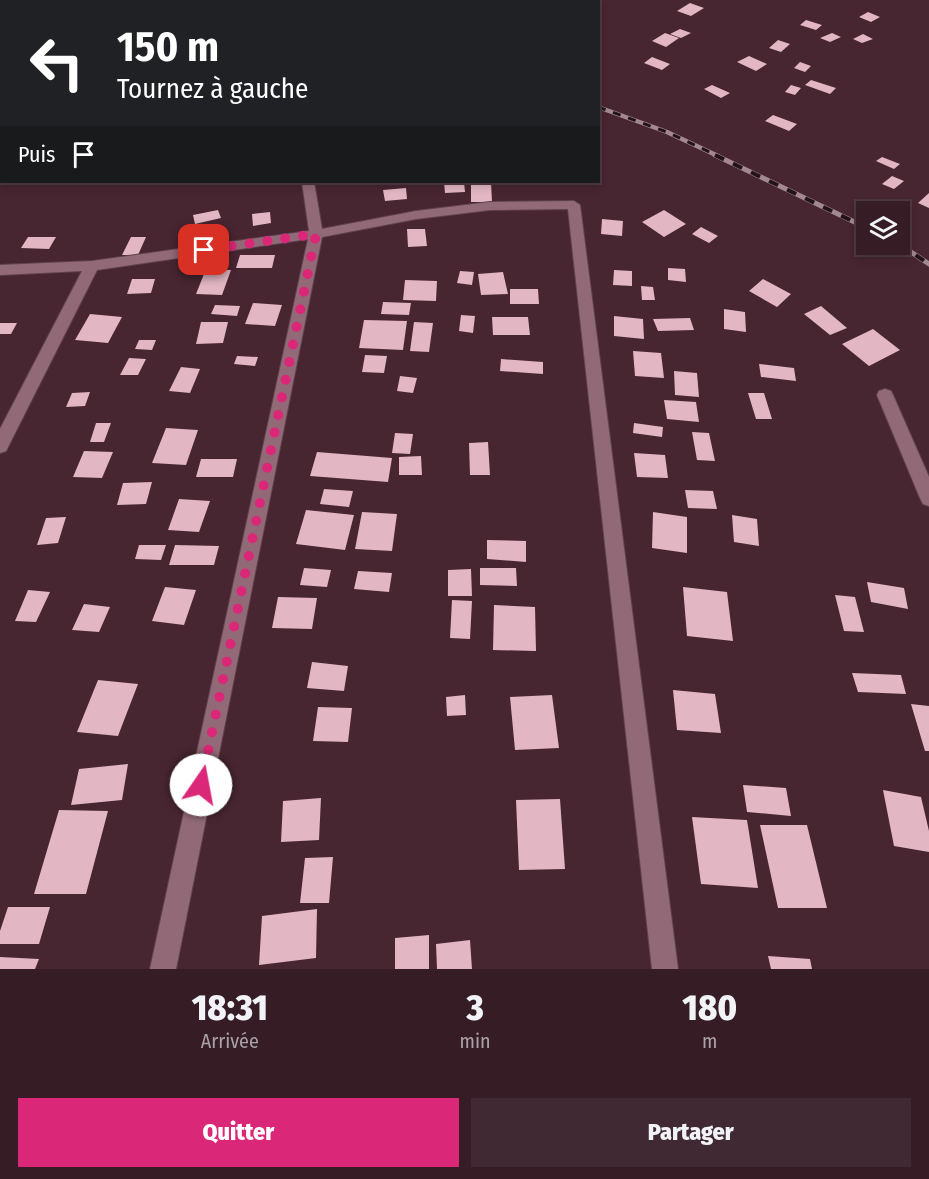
<!DOCTYPE html>
<html lang="fr">
<meta charset="utf-8">
<style>
:root{--surface:#351c25;--page:#402932;--text:#f1f3f6;--muted:#aaa1a7;--line:#4f3a42;--accent:#db2777}
body{margin:0;font-family:"Fira Sans Condensed",sans-serif;background:var(--page);color:var(--text);height:100vh;display:flex;flex-direction:column;font-size:22px;white-space:nowrap}
*{box-sizing:border-box;margin:0}
p{font-size:20px;color:var(--muted)}
.icon{flex:none;width:33px;height:33px;fill:none;stroke:currentColor;stroke-width:2;stroke-linecap:round;stroke-linejoin:round}
.map{position:relative;height:969px;overflow:hidden}
.details{display:flex;flex-direction:column;background:var(--surface);flex:1}
.details>*{flex:none}
.top-card{position:absolute;left:0px;top:0px;width:600px;height:183px;box-shadow:0 3px 9px #0003,0 0 0 2px var(--line);background:#202124;color:#fff;overflow:hidden}
.controls{position:absolute;left:856px;top:201px;display:grid;gap:12px}
.controls a{display:grid;place-items:center;width:54px;height:54px;border-radius:0px;background:var(--surface);box-shadow:0 3px 9px #0003,0 0 0 2px var(--line);font-size:30px}
.pin{position:absolute;display:grid;place-items:center;width:51px;height:51px;color:#fff;margin:-26px;border-radius:12px;box-shadow:0 3px 9px #0006}
.me{position:absolute;width:66px;margin:-33px;rotate:12deg;stroke-linejoin:round;filter:drop-shadow(0 0 4px #0008)}
.turn{display:flex;align-items:center;gap:21px;height:126px;padding:0 18px;font-size:27px}
.turn .icon{width:78px;height:78px;stroke-width:2.5}
.turn b{display:block;font-size:42px;line-height:51px}
.then{display:flex;align-items:center;height:57px;padding:0 18px;background:#0003;gap:12px;font-size:22px}
.eta{display:flex;justify-content:space-evenly;align-items:center;height:102px;text-align:center}
.eta b{font-size:36px;font-weight:800;line-height:42px}
.primary-button{display:flex;gap:12px;margin-top:auto;padding:12px 18px}
.primary-button a{flex:1;height:69px;border-radius:0px;background:var(--accent);color:#fff;font-size:24px;font-weight:800;line-height:69px;text-align:center}
.primary-button a+a{background:var(--page);color:var(--text)}
.map>svg:first-child{display:block}
</style>
<div class="map">
<svg width="929" height="969" viewBox="0 0 929 969">
<rect width="100%" height="100%" fill="#472531"/>
<path fill="#e2b6c3" d="M690,3L704,8L691,16L677,11Z
M868,12L880,17L871,22L859,17Z
M806,20L822,25L816,30L800,25Z
M680,29L691,33L681,38L670,34Z
M665,33L679,38L666,47L652,41Z
M832,33L841,37L830,42L820,38Z
M863,34L873,39L862,43L853,39Z
M778,40L790,44L781,52L769,48Z
M749,56L767,64L756,71L737,62Z
M652,57L670,64L662,70L644,63Z
M800,62L811,66L805,72L794,68Z
M811,80L836,88L830,94L805,85Z
M712,85L730,93L721,98L704,89Z
M791,85L801,88L795,95L785,92Z
M773,115L797,124L789,131L765,121Z
M882,157L900,164L894,169L876,161Z
M892,176L904,181L894,189L882,184Z
M444,182H464L465,192L445,193Z
M471,182H491L492,202H471Z
M406,188L407,199L385,201L383,190Z
M929,193V208L918,203Z
M218,210L221,218L195,224L193,215Z
M664,210L686,224L664,237L642,222Z
M270,212L271,223L253,226L252,214Z
M602,219L623,221L622,236L601,234Z
M701,227L718,236L709,243L692,234Z
M407,229H425L427,246L408,247Z
M28,237H56L49,249L21,248Z
M131,237H146L138,255H122Z
M240,255H275L272,268H236Z
M668,268L685,269L686,282L668,280Z
M206,269L231,270L222,295L196,294Z
M614,270L632,271V286L613,285Z
M460,271L474,272L472,285L457,283Z
M503,272L508,294L481,295L478,274Z
M132,279H155L151,293L127,294Z
M763,279L791,294L777,307L749,291Z
M405,280L437,281L436,301L403,300Z
M641,286L653,287L655,300H642Z
M510,289H538L539,304H510Z
M383,302L411,303L409,315L381,314Z
M253,303L282,305L275,326L245,324Z
M215,305L240,306L237,316L211,314Z
M821,306L847,328L830,335L804,314Z
M724,309L745,312L746,332L724,329Z
M90,314L122,317L108,343L75,340Z
M461,315L475,316L473,333L459,331Z
M614,316L643,319L644,339L614,336Z
M492,317H528L530,335H493Z
M690,318L694,330L658,331L653,319Z
M364,320L407,321L403,350L359,348Z
M201,322H228L223,343L196,344Z
M414,322L433,323L429,352L410,351Z
M0,323H17L11,334H0Z
M873,329L900,350L869,366L842,344Z
M139,340H156L152,350L135,349Z
M633,351L661,353L664,378L635,376Z
M365,355L387,356L384,373L362,372Z
M237,356L258,357L255,366L234,364Z
M129,358L146,359L138,375H120Z
M501,359L543,362V374L500,371Z
M759,364L794,368L796,381L761,377Z
M181,367L200,369L190,393L169,391Z
M674,371L697,373L699,397L675,395Z
M400,376L417,378L413,393L397,391Z
M90,392L85,406L66,407L72,393Z
M748,393H764L772,419H756Z
M664,400L696,402L699,422L667,419Z
M96,423H111L104,442H90Z
M634,423L663,427L662,437L633,433Z
M166,428L198,430L186,465L152,463Z
M692,432L709,433L715,461L697,460Z
M395,433L413,434L410,454L392,453Z
M488,442L490,475H470L469,443Z
M84,451L113,452L102,478L73,477Z
M317,452L392,458L388,482L310,476Z
M634,453L665,455L668,478L637,477Z
M421,456L422,475H399V457Z
M201,459H237L233,477H196Z
M152,482L146,504L117,505L123,483Z
M324,489L353,491L349,507L320,504Z
M685,490L713,491L717,509L688,508Z
M179,499L210,501L199,532L168,530Z
M306,510L354,515L345,550L296,544Z
M362,512L397,514L392,551L355,549Z
M653,512L687,517V553L652,548Z
M732,515L757,519L759,546L734,542Z
M66,517L58,543L37,545L46,518Z
M487,540L526,541V562L487,559Z
M139,545H166L161,560L135,559Z
M175,545L219,546L214,565H169Z
M304,568L331,570L327,587L300,585Z
M480,568H516L517,586L480,585Z
M471,569L472,596H448V570Z
M358,571L392,573L389,592L354,589Z
M867,582L904,588L908,609L871,602Z
M165,587L196,590L184,625L152,621Z
M683,587L727,592L733,641L687,636Z
M28,590L50,592L36,622L15,621Z
M835,595L855,597L864,632L844,631Z
M278,597L317,598L312,629L272,628Z
M452,600L472,601L470,639L450,638Z
M84,604L110,607L99,632L72,630Z
M494,605L535,607L536,651L493,650Z
M312,662L348,666L344,691L307,688Z
M852,673L901,675L906,694L858,692Z
M98,680L138,684L118,736L77,732Z
M673,690L715,694L721,733L677,730Z
M465,695L466,715L447,716L446,697Z
M552,695L559,748L515,750L510,697Z
M911,704L929,706V751H925Z
M318,707L352,708L348,742L313,741Z
M128,764L122,800L71,805L79,769Z
M743,785L786,788L791,816L747,812Z
M883,790L921,797L929,831V852L894,846Z
M321,798L319,840L281,842L283,801Z
M560,799L565,869L519,870L516,800Z
M59,810L108,811L86,894H34Z
M692,817L747,820L758,888L701,884Z
M760,825H807L827,908H778Z
M333,857L329,903H300L305,858Z
M8,907H50L39,944H0V931Z
M317,909L316,958L259,965L262,916Z
M429,935V969H395V938Z
M470,940L472,969H437L436,944Z
M768,956L810,959L812,969H771Z
M0,957L39,959L35,969H0Z"/>
<g fill="none" stroke-linecap="round" stroke-linejoin="round">
<g stroke="#60434e" stroke-width="2">
<path id="minor" d="M51,0H61L51,2Z
M302,182H314L322,229L416,211L490,202L574,201L580,205L678,969H652L568,209L490,210L416,219L322,237L176,969H150L308,239L97,270L6,451L0,453V429L82,271L0,275V265L92,261L309,231Z
M885,389L891,391L893,395L929,477V506L923,504L920,498L877,395L879,391Z"/>
</g>
<use href="#minor" fill="#926a77" fill-rule="evenodd"/>
<g stroke="#a38891" stroke-width="4.5">
<path id="rail-far1" d="M316,0L320,2
M598,107L667,132L718,156"/>
</g>
<g stroke="#a38891" stroke-width="5">
<path id="rail" d="M715,155L867,228
M899,244L929,264"/>
</g>
<use href="#rail-far1" stroke="#231419" stroke-width="3" stroke-dasharray="8" stroke-linecap="butt"/>
<use href="#rail" stroke="#231419" stroke-width="4" stroke-dasharray="10" stroke-linecap="butt"/>
</g>
<g fill="none" stroke-linecap="round" stroke-linejoin="round">
<path stroke="#db2777" stroke-width="10" stroke-dasharray="0 18" d="M201,785L316,234L204,250"/>
</g>
</svg>
<div class="controls">
<a><svg class="icon" aria-label="layers" viewBox="0 0 24 24"><path d="M12 4l9 5-9 5-9-5zM3 14l9 5 9-5"/></svg></a>
</div>
<div class="pin" style="left:204px;top:250px;background:#d93025"><svg class="icon" aria-label="arrive" viewBox="0 0 24 24"><path d="M6 21V4h12l-3 4 3 4H6"/></svg></div>
<svg class="me" style="left:201px;top:785px" viewBox="-20 -20 40 40"><circle r="19" fill="#fff"/><path d="M0-13L10 11 0 6-10 11z" fill="#db2777"/></svg>
<div class="top-card">
<div class="turn"><svg class="icon" aria-label="left" viewBox="0 0 24 24"><path d="M17 20v-9H6M10 6l-5 5 5 5"/></svg><div><b>150 m</b>Tournez à gauche</div></div>
<div class="then">Puis<svg class="icon" aria-label="arrive" viewBox="0 0 24 24"><path d="M6 21V4h12l-3 4 3 4H6"/></svg></div>
</div>
</div>
<section class="details">
<div class="eta">
<div><b>18:31</b><p>Arrivée</p></div>
<div><b>3</b><p>min</p></div>
<div><b>180</b><p>m</p></div>
</div>
<div class="primary-button"><a>Quitter</a><a>Partager</a></div>
</section>
